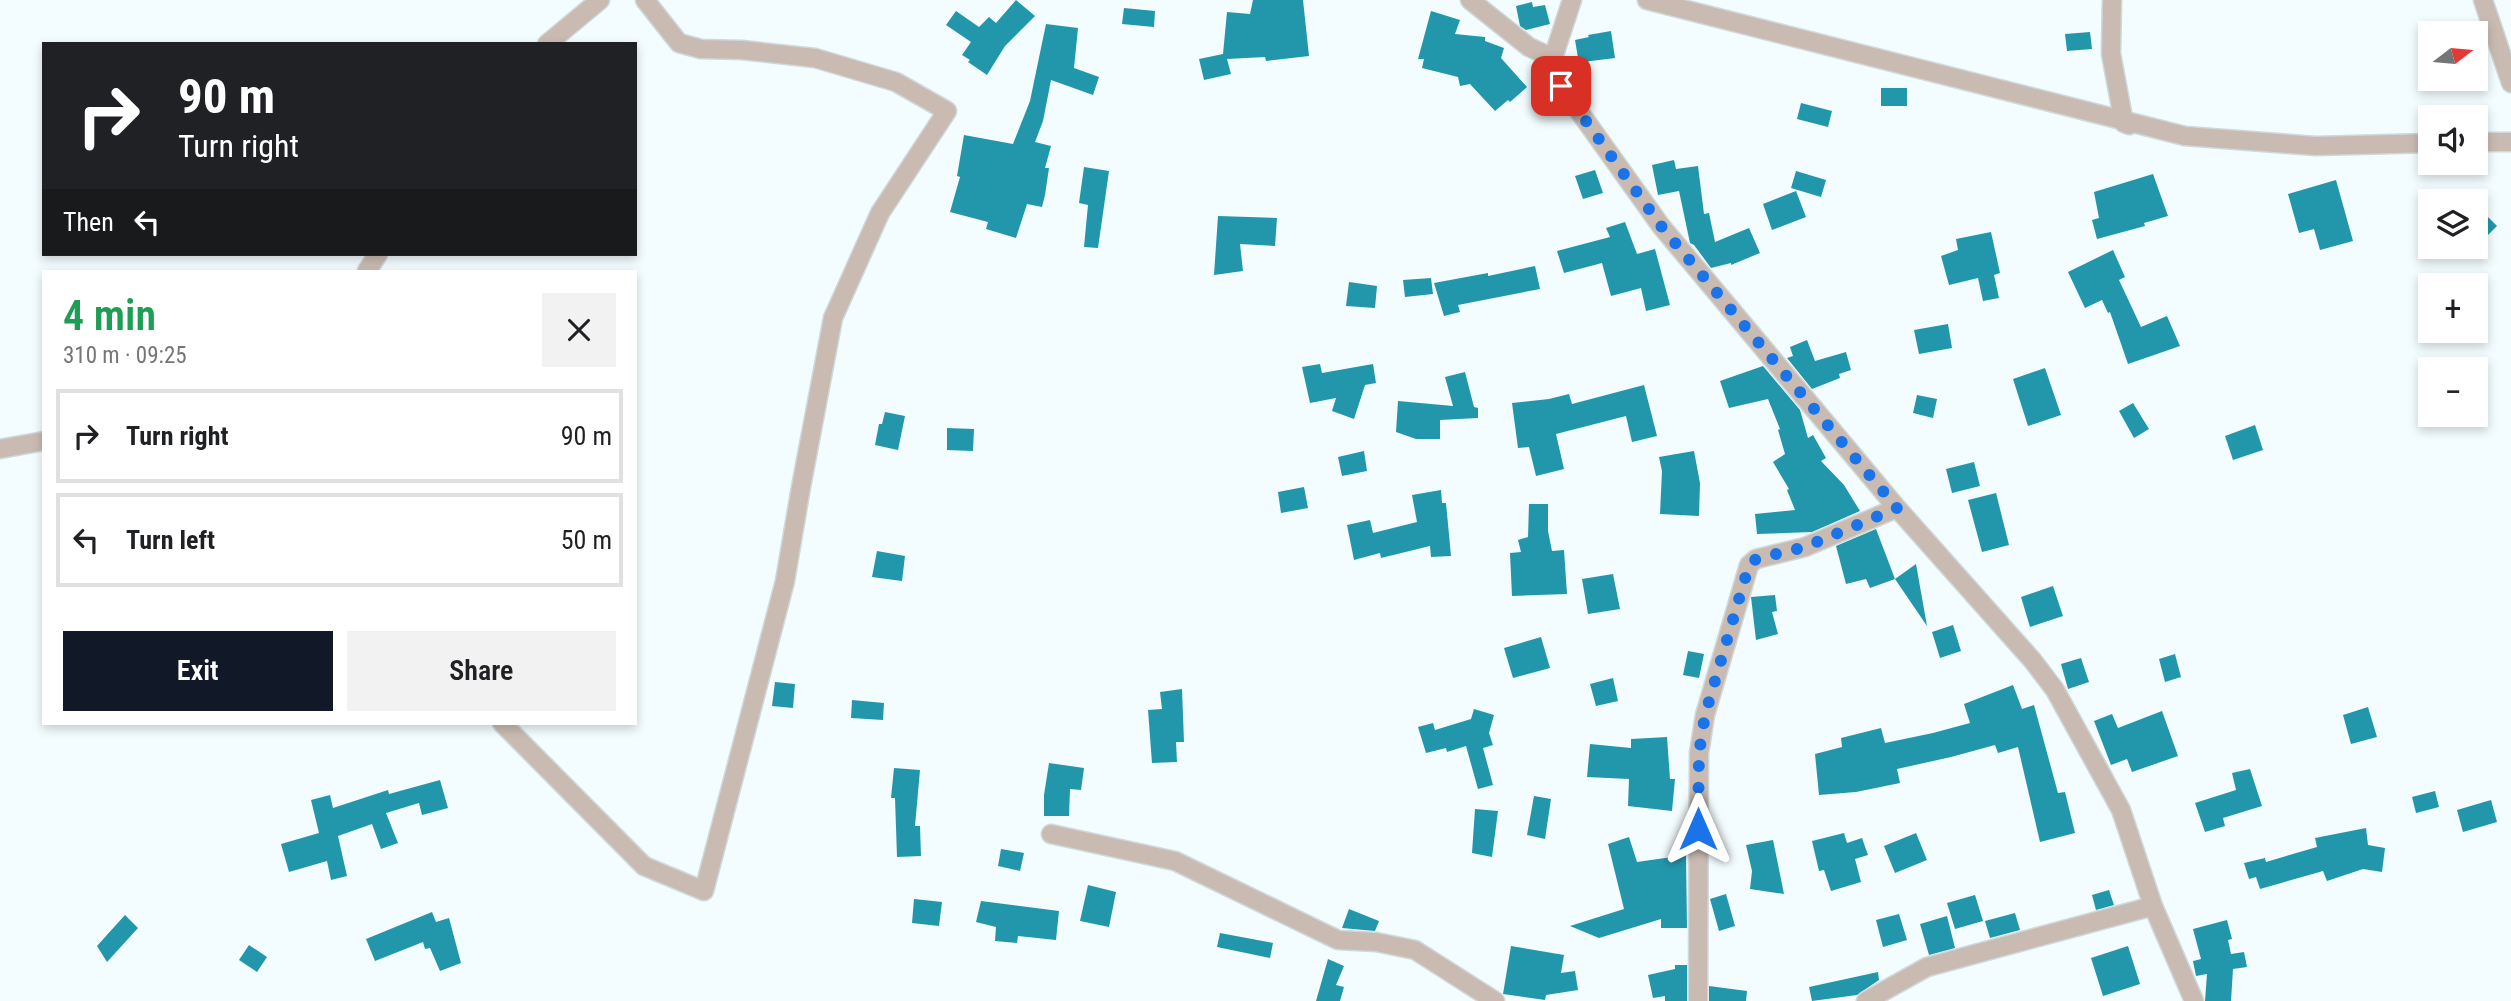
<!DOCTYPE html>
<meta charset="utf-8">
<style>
:root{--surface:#fff;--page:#f2f2f2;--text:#202124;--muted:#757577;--line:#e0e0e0;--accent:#111827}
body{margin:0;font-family:"Roboto Condensed",sans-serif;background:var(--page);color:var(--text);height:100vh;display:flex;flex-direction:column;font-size:26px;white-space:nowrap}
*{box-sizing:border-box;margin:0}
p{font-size:23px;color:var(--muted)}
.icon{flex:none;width:38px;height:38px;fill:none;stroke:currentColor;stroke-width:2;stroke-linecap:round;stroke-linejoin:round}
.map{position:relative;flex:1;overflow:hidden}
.panel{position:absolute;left:42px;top:270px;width:595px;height:455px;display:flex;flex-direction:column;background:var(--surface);border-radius:0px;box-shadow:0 4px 10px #0003}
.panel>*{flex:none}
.top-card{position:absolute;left:42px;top:42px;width:595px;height:214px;border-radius:0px;box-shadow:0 4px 10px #0003;background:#202124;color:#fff;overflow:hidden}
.needle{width:46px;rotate:74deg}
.fabs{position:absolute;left:2418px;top:21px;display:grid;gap:14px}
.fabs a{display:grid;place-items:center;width:70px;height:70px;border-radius:0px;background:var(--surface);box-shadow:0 4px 10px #0003;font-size:35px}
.pin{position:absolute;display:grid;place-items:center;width:60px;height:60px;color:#fff;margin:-30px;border-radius:14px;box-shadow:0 4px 10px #0006}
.me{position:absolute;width:77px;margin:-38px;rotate:0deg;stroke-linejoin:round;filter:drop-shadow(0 0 5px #0008)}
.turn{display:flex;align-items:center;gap:24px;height:147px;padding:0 21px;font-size:32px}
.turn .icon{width:91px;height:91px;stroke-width:2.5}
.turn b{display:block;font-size:49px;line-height:60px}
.then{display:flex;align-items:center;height:66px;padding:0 21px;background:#0003;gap:14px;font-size:26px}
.round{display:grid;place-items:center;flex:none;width:74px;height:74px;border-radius:0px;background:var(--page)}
.summary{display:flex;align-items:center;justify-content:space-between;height:119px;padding:0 21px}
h1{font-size:42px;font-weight:600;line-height:52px;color:#1e9e55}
.action{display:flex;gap:14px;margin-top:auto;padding:14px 21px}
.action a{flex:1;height:80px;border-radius:0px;background:var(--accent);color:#fff;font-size:28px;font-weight:600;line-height:80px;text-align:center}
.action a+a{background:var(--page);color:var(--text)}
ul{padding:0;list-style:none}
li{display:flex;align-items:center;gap:21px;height:94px;margin:0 14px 10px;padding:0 7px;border:4px solid var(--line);border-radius:0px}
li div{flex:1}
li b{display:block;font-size:26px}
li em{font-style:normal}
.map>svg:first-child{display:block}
</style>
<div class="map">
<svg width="2511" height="1001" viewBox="0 0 2511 1001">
<rect width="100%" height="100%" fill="#f3fcfe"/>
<path fill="#2297ac" d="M1016,0L1035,16L1005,46L987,75L968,62L970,60L962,55L971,42L946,25L956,11L979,27L989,17L996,23Z
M1253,0H1303L1309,56L1266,61L1265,57L1227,59L1231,74L1204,80L1199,59L1223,54L1227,12L1250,14Z
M1532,2L1533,7L1545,5L1550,24L1526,30L1520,26L1516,6Z
M1124,8L1155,11L1154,27L1122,24Z
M1431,11L1460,20L1455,34L1485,37V41L1504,48L1501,58L1527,87L1510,102L1508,100L1495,111L1470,84L1460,86L1458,77L1422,68L1424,59H1418Z
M1046,24L1078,28L1074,68L1099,77L1093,95L1051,80L1043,121L1035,142L1051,146L1045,168H1049L1045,195L1042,207L1027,204L1016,238L986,229L988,222L950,212L960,177L957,176L964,135L1013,144L1030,101Z
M1611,31L1615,58L1583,62L1582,57L1578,58L1575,40L1589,37L1588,35Z
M2090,32L2092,49L2067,51L2065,34Z
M1881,88H1907V106H1881Z
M1801,103L1832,111L1828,127L1797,119Z
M1674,160L1676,169L1698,166L1704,214L1709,213L1715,242L1749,228L1760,253L1731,265V263L1711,268L1694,245L1690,243L1679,191L1658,195L1652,165Z
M1084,167L1109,171L1098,248L1084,247L1088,205L1079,203Z
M1595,170L1603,193L1583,199L1575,176Z
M1796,171L1826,180L1821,197L1791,188Z
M2153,174L2168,216L2144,223L2145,226L2097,239L2092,220L2099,218L2094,192Z
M2336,180L2353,241L2320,250L2314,229L2299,233L2288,194Z
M1796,191L1806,217L1772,230L1763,204Z
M2476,205L2497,226L2476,247Z
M1218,216L1277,218L1275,246L1240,244L1243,271L1214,275Z
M1625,222L1637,254L1655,249L1670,305L1646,311L1641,288L1611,296L1602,263L1564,273L1557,251L1610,237L1606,228Z
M1991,232L2000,273L1994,275L1999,298L1983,301L1978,278L1949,285L1941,256L1958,250L1956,239Z
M2113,250L2125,277L2119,280L2141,327L2167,316L2180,346L2128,364L2110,312L2108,313L2102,300L2085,308L2068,272Z
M1535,266L1540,289L1458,305L1460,312L1444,316L1434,283L1488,273V276Z
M1431,278L1433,294L1405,297L1403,280Z
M1349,282L1377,286L1375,308L1346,306Z
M1948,324L1952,348L1919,354L1914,330Z
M1807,340L1815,361L1846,352L1851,370L1839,374L1840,378L1812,389L1787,358L1793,356L1790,347Z
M1320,364L1322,373L1373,364L1376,383L1365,385L1354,419L1332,411L1336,398L1310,403L1302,367Z
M1763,366L1800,410L1808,438L1813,435L1826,458L1821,461L1844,485L1860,511L1812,532L1757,534L1755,514L1795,510L1787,490L1789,489L1773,462L1785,454L1778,430L1780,429L1768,399L1729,408L1720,381Z
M2045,368L2061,415L2028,426L2013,379Z
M1465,372L1474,407L1478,408V418L1440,420V439H1416L1396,432L1398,401L1453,406L1445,377Z
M1644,385L1657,436L1632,442L1626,416L1556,434L1564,469L1536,476L1529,447L1518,448L1512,403L1549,399L1569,394L1572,404Z
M1917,395L1937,399L1933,418L1913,413Z
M2133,403L2149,429L2134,438L2119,411Z
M885,412L905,416L898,450L875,445L879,424H882Z
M2255,425L2263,450L2233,460L2225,436Z
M947,428L974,429L973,451L947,450Z
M1364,451L1367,471L1342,476L1338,457Z
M1694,451L1700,483L1699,516L1660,514L1662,471L1659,457Z
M1974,462L1980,486L1952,493L1946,469Z
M1304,487L1308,508L1281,513L1278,492Z
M1441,490L1442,503H1446L1451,556L1431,557L1430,546L1381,558L1380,553L1354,560L1347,525L1370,520L1373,533L1417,522L1412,495Z
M1996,493L2009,545L1982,552L1968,500Z
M1529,504H1548V531L1552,551L1564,550L1567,594L1512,596L1510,553L1521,552L1518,540L1528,537Z
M1876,529L1895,579L1870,588L1866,579L1846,584L1836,546Z
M877,551L905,556L902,581L872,577Z
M1916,564L1927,626L1895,579Z
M1613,574L1620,609L1588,614L1582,579Z
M2053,586L2063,616L2030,627L2021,597Z
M1775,595L1777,611L1772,612L1778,634L1756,640L1751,597Z
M1953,625L1961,651L1940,658L1932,632Z
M1541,637L1550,668L1513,678L1504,648Z
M1688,651L1704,654L1699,678L1683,675Z
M2175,654L2181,677L2165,682L2159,659Z
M2081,658L2089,682L2068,689L2061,664Z
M1613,678L1618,701L1596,706L1590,684Z
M775,682L795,684L793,708L772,706Z
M2013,685L2022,709L2034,705L2058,793L2065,792L2075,833L2040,842L2018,747L1998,753L1995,745L1951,757L1897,769L1900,783L1856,792L1819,795L1815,754L1842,747L1841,738L1881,728L1885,743L1933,733L1970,723L1964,704Z
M1182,689L1184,742H1176L1177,762L1152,763L1148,710L1162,709L1160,692Z
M852,700L884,703L883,720L851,718Z
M2368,707L2377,737L2351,744L2343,715Z
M1474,709L1494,715L1489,733L1493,745L1483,748L1493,785L1478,789L1466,746L1447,752L1446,748L1426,753L1418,727L1433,723L1435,730L1471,719Z
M2162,711L2178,756L2132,772L2127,759L2111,765L2094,721L2112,714L2118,728Z
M1667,737L1670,779H1675L1672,811L1628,806L1629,779L1587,777L1590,744L1631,748V739Z
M1049,763L1084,768L1081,790L1070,789L1069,816H1044V795Z
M894,768L920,770L915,826H920L921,856L897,857L895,798H891Z
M2250,769L2262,806L2223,818L2225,826L2205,832L2195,803L2236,790L2232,773Z
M440,780L448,808L422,815L419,803L386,813L398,843L381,849L372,824L338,836L347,876L331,880L327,861L289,872L281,844L319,833L311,800L330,795L333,808L388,790L389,794Z
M2435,791L2439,807L2416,813L2412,797Z
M1534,796L1551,799L1545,839L1527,835Z
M2491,800L2497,822L2463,832L2457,810Z
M1475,809L1498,811L1492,857L1472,853Z
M2366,828L2368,845L2385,848L2382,872L2363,869L2327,881L2323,871L2260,889L2256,877L2249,879L2244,863L2265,858L2266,862L2317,847L2315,838Z
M1844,833L1847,843L1862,838L1868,855L1855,859L1861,882L1831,891L1824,870L1819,871L1812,841Z
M1916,833L1927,860L1895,873L1884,846Z
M1629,837L1637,862L1686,855L1687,928H1661V919L1599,938L1570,926L1624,909L1608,844Z
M1773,840L1784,894L1750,889L1752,871L1746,845Z
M1001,849L1024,853L1020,871L998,866Z
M1088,885L1116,892L1109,927L1080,921Z
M2109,890L2114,905L2096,910L2092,895Z
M1726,894L1735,926L1719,931L1710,899Z
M1975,895L1983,921L1955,929L1947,903Z
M914,899L942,902L939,926L912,923Z
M981,901L1059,911L1056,940L1018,936L1017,943L995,941L996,927L976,922Z
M1349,909L1379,921L1375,931L1342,928Z
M432,912L436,922L449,918L461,963L440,971L430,948L425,949L423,942L375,961L366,939Z
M2015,913L2020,930L1990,938L1985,921Z
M1899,914L1907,940L1883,947L1876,920Z
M125,915L138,928L107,962L97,946Z
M1947,916L1955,948L1929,955L1920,924Z
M2227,920L2232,939L2228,940L2231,954L2244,952L2247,967L2233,969L2231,1001H2205L2207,974L2196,976L2193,961L2201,959L2193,929Z
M1220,933L1273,943L1270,958L1217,947Z
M249,945L267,957L257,972L239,960Z
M1511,946L1564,955L1561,973L1575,971L1578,990L1546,995L1545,1000L1503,994Z
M2128,946L2140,984L2103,996L2091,958Z
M1328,959L1344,966L1336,985L1344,987L1340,1001H1316Z
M1675,965H1687V1001H1665V996L1653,998L1648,975L1675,969Z
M1878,972L1879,980L1857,995L1812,1001L1809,987Z
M1709,986L1747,991L1746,1001H1709Z"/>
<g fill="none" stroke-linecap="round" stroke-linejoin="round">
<g stroke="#cfd9dc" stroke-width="21">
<path id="minor" d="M1470,0L1529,47L1553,58
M1572,0L1553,58L1561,86L1661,226L1897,508L2033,661L2055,690L2121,810L2153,906L2194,1001
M1647,0L2185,136L2316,146L2431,143
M2112,0L2111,54L2124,123L2129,125
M2483,0L2511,83
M547,44L600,0
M2476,142H2511
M367,271L378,254
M0,449L44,441
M502,723L644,866L704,891L785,581L801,487L833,318L880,213L947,111L896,82L815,58L742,50L701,49L679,43L645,0
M1051,834L1175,861L1338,940L1376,942L1415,950L1495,1001
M1698,1001L1699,753L1705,715L1749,565L1756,559L1805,547L1897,508
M1866,1001L1927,967L2153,906"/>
</g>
<use href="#minor" stroke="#cabbb2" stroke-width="18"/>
</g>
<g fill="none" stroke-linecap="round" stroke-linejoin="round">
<path stroke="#1a73e8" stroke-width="12" stroke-dasharray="0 21.6" d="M1561,86L1661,226L1897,508L1805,547L1756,559L1749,565L1705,715L1699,753L1698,829"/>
</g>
</svg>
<div class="fabs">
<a><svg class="needle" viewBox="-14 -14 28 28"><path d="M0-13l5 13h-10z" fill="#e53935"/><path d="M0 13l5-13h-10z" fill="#757577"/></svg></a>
<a><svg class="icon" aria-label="sound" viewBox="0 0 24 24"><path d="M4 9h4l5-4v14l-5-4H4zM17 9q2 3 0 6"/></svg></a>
<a><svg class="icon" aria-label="layers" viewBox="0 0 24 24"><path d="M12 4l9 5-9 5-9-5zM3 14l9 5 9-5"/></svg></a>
<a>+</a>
<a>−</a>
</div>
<div class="pin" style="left:1561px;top:86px;background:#d93025"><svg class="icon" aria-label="arrive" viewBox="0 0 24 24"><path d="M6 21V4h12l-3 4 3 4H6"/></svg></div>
<svg class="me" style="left:1698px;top:829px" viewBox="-20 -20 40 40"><path d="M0-17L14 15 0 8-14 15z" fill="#1a73e8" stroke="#fff" stroke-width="4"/></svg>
<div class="top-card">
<div class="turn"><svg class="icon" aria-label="right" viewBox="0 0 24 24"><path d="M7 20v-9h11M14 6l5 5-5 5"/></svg><div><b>90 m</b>Turn right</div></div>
<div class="then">Then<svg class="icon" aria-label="left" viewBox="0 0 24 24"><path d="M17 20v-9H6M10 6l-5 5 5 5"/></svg></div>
</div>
<section class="panel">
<div class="summary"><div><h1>4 min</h1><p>310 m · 09:25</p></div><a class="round"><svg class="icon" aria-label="close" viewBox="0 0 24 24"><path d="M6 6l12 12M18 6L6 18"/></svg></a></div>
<ul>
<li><svg class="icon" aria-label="right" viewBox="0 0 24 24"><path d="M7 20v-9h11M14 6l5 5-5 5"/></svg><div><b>Turn right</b></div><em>90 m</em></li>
<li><svg class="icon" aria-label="left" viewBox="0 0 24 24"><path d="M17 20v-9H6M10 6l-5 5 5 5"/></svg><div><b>Turn left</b></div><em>50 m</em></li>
</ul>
<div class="action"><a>Exit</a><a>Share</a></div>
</section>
</div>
